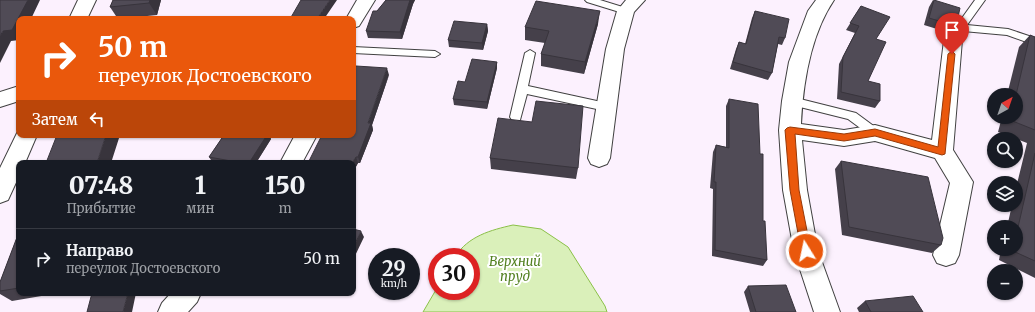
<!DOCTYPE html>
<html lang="ru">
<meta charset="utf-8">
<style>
:root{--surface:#171b24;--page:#20242c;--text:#f1f3f6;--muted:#9ea1a6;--line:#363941}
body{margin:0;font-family:Merriweather,serif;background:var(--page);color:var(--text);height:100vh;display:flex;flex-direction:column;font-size:15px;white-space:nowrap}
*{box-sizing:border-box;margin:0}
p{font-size:13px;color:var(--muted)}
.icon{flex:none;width:22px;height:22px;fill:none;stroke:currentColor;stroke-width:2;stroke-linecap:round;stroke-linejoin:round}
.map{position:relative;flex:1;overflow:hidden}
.details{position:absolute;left:16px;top:160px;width:340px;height:136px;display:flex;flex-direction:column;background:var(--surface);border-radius:8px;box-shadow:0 1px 3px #0004}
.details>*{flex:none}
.guide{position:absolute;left:16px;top:16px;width:340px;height:122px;border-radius:8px;box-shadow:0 1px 3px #0004;background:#ea580c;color:#fff;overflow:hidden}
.needle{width:26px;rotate:40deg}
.fabs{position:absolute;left:987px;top:88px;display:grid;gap:8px}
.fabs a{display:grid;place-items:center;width:36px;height:36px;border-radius:50%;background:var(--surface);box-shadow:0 1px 3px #0004;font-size:20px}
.speed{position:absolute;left:368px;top:248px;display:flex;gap:8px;font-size:20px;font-weight:700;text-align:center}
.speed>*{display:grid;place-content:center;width:52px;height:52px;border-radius:50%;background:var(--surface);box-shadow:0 1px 3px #0004;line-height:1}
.speed small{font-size:10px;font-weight:400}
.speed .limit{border:6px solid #d22;background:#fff;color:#111}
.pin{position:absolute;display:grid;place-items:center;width:34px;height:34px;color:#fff;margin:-41px -17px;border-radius:50% 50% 50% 0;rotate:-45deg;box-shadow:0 0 4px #0007}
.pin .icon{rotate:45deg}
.me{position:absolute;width:44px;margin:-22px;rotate:350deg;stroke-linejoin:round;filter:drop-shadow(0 0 3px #0008)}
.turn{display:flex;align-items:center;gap:14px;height:84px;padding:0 16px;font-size:18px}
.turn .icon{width:52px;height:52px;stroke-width:2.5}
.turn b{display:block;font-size:28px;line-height:34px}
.then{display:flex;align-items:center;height:38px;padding:0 16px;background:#0003;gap:8px;font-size:15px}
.eta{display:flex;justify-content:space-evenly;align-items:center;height:68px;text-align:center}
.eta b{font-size:24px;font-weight:800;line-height:28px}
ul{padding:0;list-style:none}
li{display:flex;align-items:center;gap:12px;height:60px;padding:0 16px;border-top:1px solid var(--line)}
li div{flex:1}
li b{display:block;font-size:15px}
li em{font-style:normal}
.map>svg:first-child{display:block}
</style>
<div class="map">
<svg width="1035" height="312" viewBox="0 0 1035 312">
<rect width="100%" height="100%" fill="#fcf1fe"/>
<path fill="#daf0ba" stroke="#8bc048" d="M513,225L541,229L568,247L605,306L607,312H423L437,288V291H471V257H455C468,236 491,230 513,225Z"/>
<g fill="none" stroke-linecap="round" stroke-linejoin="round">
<g stroke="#414141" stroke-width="2">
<path id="service" d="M585,0H600L629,9L631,11L626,14L587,2Z
M975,0H985L967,25L1008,29L1035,38V45L1007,35L963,31L957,42H949L948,40L957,25Z
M353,47L435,51L440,54L435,57L353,53Z
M530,50L535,53L528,86L606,103L610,104L612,107L610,110L606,111L527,94L520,120L516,121L512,120L510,117L525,53Z
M792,97L856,113L879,130L881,133L879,136L875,137L871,136L848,119L788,104L786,101L788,98Z"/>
</g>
<g stroke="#414141" stroke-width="2">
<path id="minor" d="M357,0H375L359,26L353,28V19H346Z
M626,0H645L634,12L624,49L610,158L607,164L599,167L591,164L588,158L606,49L617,11Z
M816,0H834C811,34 803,83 801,124L844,130L875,125L932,140L944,40L946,36L953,34L960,36L962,40L953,150L973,182L959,255L955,263L946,266L937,263L933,255L950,183L935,158L875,141L844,146L802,140L807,190L818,251L840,312H814L794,251L783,190L779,130L782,101L789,62L808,11Z
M19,86V101L0,107V92Z
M295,135H317L302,163H280Z
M171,293H201L197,302L188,312H158L162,303Z"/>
</g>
<g stroke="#414141" stroke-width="2">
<path id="tertiary" d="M78,0H96L87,19H69Z
M19,129V135H37L25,163H19V176L8,200L0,203V168Z"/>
</g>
<use href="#service" fill="#fff" fill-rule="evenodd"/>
<use href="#minor" fill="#fff" fill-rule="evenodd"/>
<use href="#tertiary" fill="#fff" fill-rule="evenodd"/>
</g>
<path fill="#45404a" d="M113,0H161L157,15L118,19L110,7Z
M386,0H415L413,4L402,39L368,38L366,31L377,11Z
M933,0L956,26L950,33L924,25L929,7Z
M861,6L876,39L868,81L880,101L875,108L837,99L839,64L855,33L846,30Z
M755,11L785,38L782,45L778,44L772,73L768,80L730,69L736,49L739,42L745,44L752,18Z
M487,24L488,31L483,50L449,47L448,40Z
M598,24L584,74L541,66V54L545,43L525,40V27Z
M1030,35L1035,37V278L999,260L1001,249H1016V227H1007L1012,205H1016V188L1027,143L998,132L1002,117H1016V95H1007L1019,47Z
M497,62V68L487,109L454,105L453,99L465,82Z
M389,75L372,125L373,130L360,163H358L353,172V163Z
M729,99L763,221L767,260L763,266L712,256L713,189L710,188L713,152L716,145L726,147V106Z
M532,122L578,168L576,179L491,169L490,158Z
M224,135H269L271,139L256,163H213L209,157Z
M841,161L941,245L932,253L842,235L835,169Z
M19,232V293H59L12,301L0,294V282Z
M748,286L796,312H750L744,292Z
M865,301L923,312H859L857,308Z"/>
<path fill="#38343c" d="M28,0H40L31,19H19V40L11,41L0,63V36L3,31Z
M150,0H161L157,15L149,3Z
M330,0H337L324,19H317Z
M410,0H415L413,4L402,39L400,32Z
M600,11L598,24L584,74L585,62Z
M487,24L488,31L483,50L482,43Z
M497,62V68L487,109V102Z
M387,68L389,75L372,125L373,130L360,163L358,157L368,123Z
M106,135H120L111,163H97Z
M267,135H269L271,139L256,163H249Z
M356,157L358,163L353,172V163H352Z
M361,231L364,237L353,260V248Z
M128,293H136L132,312H123Z"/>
<path fill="#504b56" stroke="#38343c" d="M0,0H28L12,30L3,31L0,36Z
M113,0H150L149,3L110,7Z
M301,0H330L317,19H290Z
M386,0H410L400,32L366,31L373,11H377Z
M934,0L960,8L956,26L929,18Z
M536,1L600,11L585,62L541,54L549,31L525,27Z
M861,6L890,17L876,39L886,42L868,81L880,84V101L841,92L843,57L859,26L850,23Z
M755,11L789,19L785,38L779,37L772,73L733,62L739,42L746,44Z
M454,21L487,24L482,43L448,40Z
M1030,35L1035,37V130L1010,120L1011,117H1016V95Z
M472,59L497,62L487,102L453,99L458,81L465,82Z
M356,66L387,68L368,123H371L358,157H356L352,163H308L322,135H353V74Z
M729,99L758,104L760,154H763V221H765L767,260L715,250L716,182H714L716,145L729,148Z
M536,101L583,106L578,168L490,158L498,118L532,122Z
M57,135H106L97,163H46Z
M224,135H267L249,163H242L209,157Z
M1035,153V261L1013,251V249H1016V236Z
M841,161L928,177L943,238L941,245L849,227Z
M353,229L361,231L353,248Z
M19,232V288L0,291V282Z
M786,285L796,312H756L748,286Z
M92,293H128L123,312H87Z
M913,296L923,312H871L865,301Z"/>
<path fill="#ea580c" stroke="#983908" d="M952,51L955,54L945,154L942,155L875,136L844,141L795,134L799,190L811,251L809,255L806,256L802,255L790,190L785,130L787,128L790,127L844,134L875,129L938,147L948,54Z"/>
<g text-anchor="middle" stroke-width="4" stroke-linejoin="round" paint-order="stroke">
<g font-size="13" font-style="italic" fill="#528020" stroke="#fff">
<text x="515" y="266">Верхний<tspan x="515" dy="15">пруд</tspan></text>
</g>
</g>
</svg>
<div class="fabs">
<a><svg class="needle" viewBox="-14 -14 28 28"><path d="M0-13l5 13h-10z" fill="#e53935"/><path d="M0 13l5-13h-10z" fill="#9ea1a6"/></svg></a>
<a><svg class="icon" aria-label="search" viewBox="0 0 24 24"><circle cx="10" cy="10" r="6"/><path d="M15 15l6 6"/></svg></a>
<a><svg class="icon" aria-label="layers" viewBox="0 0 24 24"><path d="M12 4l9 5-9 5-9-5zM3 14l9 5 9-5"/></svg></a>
<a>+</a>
<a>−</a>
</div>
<div class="speed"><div>29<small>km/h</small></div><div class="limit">30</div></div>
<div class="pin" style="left:952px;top:54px;background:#d93025"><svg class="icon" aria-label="arrive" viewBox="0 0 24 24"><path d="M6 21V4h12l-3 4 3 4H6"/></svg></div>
<svg class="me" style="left:806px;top:251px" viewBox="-20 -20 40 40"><circle r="17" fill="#ea580c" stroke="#fff" stroke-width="3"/><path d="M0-11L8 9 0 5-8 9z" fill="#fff"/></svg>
<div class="guide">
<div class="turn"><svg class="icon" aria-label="right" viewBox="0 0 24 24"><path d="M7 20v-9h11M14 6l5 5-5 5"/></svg><div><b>50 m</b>переулок Достоевского</div></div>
<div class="then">Затем<svg class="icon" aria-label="left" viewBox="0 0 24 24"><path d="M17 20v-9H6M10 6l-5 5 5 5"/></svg></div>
</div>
<section class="details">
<div class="eta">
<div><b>07:48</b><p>Прибытие</p></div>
<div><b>1</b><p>мин</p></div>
<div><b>150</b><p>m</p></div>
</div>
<ul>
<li><svg class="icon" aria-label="right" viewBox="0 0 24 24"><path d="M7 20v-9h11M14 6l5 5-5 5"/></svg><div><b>Направо</b><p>переулок Достоевского</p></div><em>50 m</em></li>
</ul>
</section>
</div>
